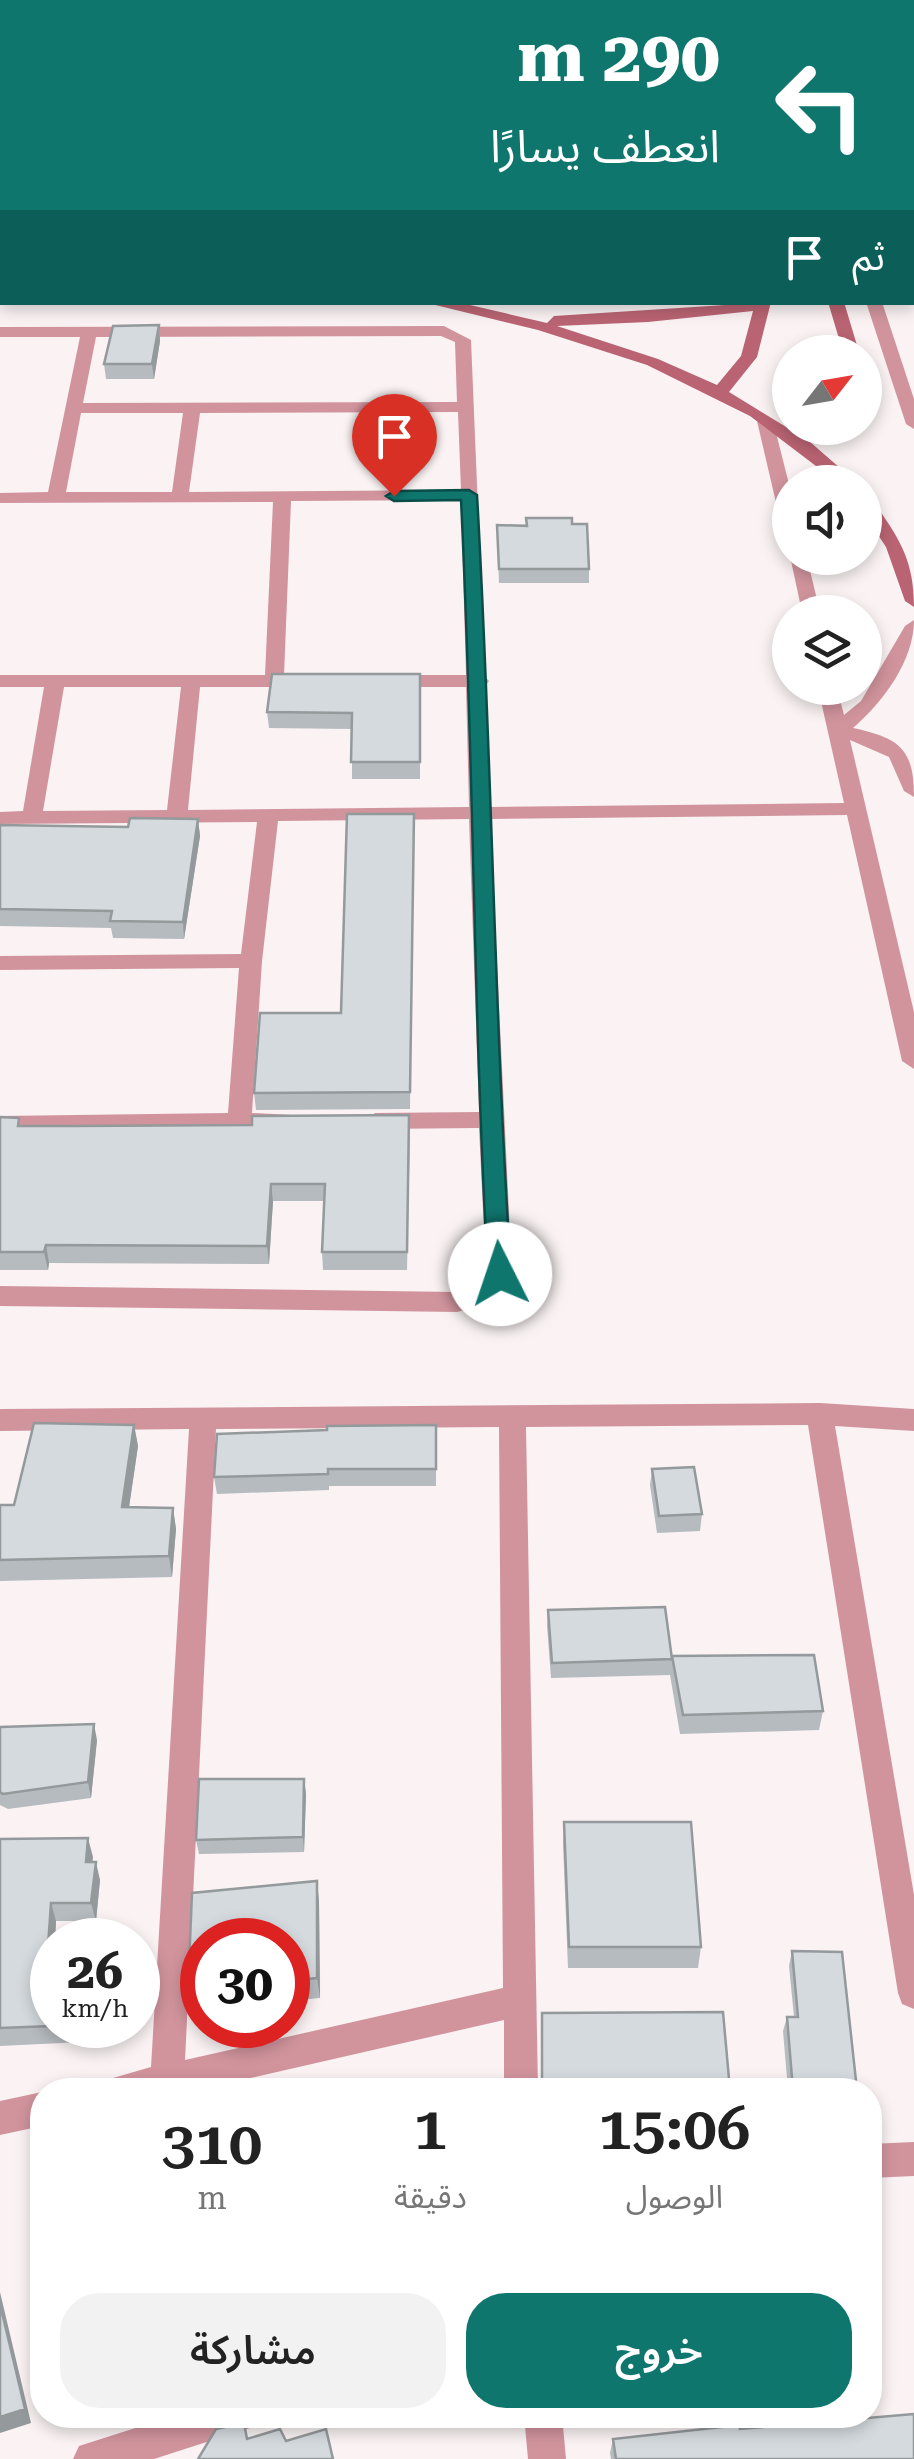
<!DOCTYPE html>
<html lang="ar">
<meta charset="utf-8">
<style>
:root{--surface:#fff;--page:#f2f2f2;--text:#222;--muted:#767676;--accent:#0f766e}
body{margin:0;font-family:"Roboto Serif","Noto Sans Arabic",serif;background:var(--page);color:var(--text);direction:rtl;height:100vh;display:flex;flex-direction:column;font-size:38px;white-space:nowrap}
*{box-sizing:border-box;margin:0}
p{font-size:32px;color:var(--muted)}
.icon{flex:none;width:55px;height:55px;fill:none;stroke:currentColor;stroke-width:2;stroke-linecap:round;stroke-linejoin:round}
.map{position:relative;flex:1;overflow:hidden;direction:ltr}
.drawer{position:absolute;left:30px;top:2078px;width:852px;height:350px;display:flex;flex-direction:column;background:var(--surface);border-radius:40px;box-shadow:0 5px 15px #0003;direction:rtl}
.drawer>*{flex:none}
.guide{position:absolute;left:0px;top:0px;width:915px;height:305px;box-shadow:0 5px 15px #0003;direction:rtl;background:#0f766e;color:#fff;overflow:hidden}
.needle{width:65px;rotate:59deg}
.controls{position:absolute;left:772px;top:335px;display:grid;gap:20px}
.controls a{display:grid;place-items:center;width:110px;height:110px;border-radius:50%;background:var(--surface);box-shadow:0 5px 15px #0003;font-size:50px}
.speed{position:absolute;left:30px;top:1918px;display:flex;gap:20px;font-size:50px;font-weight:700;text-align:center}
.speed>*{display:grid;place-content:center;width:130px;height:130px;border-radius:50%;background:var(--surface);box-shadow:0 5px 15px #0003;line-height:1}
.speed small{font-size:25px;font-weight:400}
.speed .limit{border:15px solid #d22;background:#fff;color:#111}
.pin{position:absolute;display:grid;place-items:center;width:85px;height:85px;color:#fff;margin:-102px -42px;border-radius:50% 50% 50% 0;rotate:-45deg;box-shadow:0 0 10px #0007}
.pin .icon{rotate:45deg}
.me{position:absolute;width:110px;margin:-55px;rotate:356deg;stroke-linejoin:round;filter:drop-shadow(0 0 8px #0008)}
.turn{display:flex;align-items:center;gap:35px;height:210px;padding:0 30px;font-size:45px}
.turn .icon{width:130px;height:130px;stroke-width:2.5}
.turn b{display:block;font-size:70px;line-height:85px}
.then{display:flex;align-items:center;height:95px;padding:0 30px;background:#0003;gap:20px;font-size:38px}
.eta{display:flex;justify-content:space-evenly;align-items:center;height:170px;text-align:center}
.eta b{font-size:60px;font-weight:600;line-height:70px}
.primary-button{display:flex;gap:20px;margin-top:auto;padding:20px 30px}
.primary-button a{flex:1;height:115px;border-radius:40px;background:var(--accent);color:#fff;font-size:40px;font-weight:600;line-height:115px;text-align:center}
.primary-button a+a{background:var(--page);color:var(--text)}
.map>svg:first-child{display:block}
</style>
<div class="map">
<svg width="914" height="2459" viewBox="0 0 914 2459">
<rect width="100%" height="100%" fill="#faf2f3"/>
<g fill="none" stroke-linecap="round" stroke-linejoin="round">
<path fill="#d1949d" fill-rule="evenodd" d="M912,246H914V252H912Z
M912,288H914V294H912Z"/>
<path fill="#d1949d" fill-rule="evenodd" d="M912,20H914V28H912Z
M866,302H882L914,399V429L906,424Z
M444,326L471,340L485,677L489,681L486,685L490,807L844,803L818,688H837L844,715L861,701L905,626L914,620C914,661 883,702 853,728C900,738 914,749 914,797L904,791L889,757L850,740L914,1012V1069L902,1061L847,815L490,819L512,1274L492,1303L457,1312L0,1306V1286L457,1292L475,1288L486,1272L479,1128L375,1129L363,1121L375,1113L479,1112L469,819L278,821L262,961L252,1113L293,1115L297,1121L293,1127L0,1132V1116L228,1113L239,968L0,970V956L241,954L257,822L0,824V812L23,811L44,687H0V675H265L273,502L0,503V493L48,492L80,337H0V327ZM441,336L455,342L457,402L83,403L96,337ZM458,412L461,490L189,492L200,413ZM81,413H183L172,492H66ZM461,500L466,675H389L379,681L389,687H466L469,807L188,810L200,687H304L314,681L304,675H284L291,501ZM64,687H181L167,810L43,811Z
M765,416L773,421L790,488V529L781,524L757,421Z
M790,556L807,558L820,612H802Z
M820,1403L914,1409V1431L835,1426L914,1895V2009L902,2004L898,1993L808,1425L526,1427L538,2090H504V2020L198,2090H108L113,2078L151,2067L189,1429L0,1431V1409ZM499,1427L503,1988L185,2060L216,1429Z
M42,2092V2126L0,2135V2101Z
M914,2142V2176L870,2178V2144Z
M176,2415H256L250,2428L154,2459H73L79,2446Z
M524,2415H562L566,2459H528Z"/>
<path fill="#ba6473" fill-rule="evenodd" d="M697,0H709L710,2H698Z
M744,0H756L757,2H745Z
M0,265L2,266V276L0,275Z
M423,302H457L547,323L554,316L771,302L757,357L729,392L809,441L856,482H837L750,416L647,365L538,330ZM753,311L741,356L717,385L658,359L557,326L648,322Z
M828,302H844L859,352H843Z
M865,497L871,498C898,537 914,558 914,607L905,601L886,547L865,515Z"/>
</g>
<path fill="#b6bbbf" d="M159,325L160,341L154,379H106L104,364Z
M572,524L589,569V583H499L497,525Z
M420,674V779H352V729L269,728L267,712Z
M414,814L410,1109L256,1110L254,1093L341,1013Z
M198,819L200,836L184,939L113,938L111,928L0,926V825L128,827Z
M0,1117L21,1126L410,1132L407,1270H323L322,1252L325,1201H273L269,1264L49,1263L48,1270H0Z
M134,1425L138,1446L129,1507L173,1508L176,1529L172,1577L0,1581V1505H14Z
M436,1425V1486H329V1490L217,1494L214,1477L327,1430Z
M652,1469L702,1514L700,1531L657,1533L650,1485Z
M548,1610L672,1659L823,1711L819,1730L680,1734L670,1675L551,1678L547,1626Z
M0,1727L97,1740L91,1798L8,1809L0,1805Z
M304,1779L306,1794L304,1852L199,1854L196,1840Z
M564,1822L701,1947L698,1968H568L563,1844Z
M0,1839L93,1857L92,1862L100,1880L96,1921H56L55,1940H52V2025H83L82,2042L0,2046Z
M317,1881L319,1902L320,1998L288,2001V1940H202V2009L192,2010L188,1990L192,1893Z
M792,1951L857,2090H788L783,2031L787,2017H794L789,1966Z
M542,2013L730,2090H541Z
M740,2429L914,2459H611L610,2453L613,2439Z"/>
<path fill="#94999b" d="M159,325L160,341L154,379L152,364Z
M198,819L200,836L184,939L183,922Z
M271,1184L273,1201L269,1264L267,1246Z
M46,1245L49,1263L48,1270L44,1252Z
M134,1425L138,1446L126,1528L122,1507Z
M173,1508L176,1529L172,1577L169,1556Z
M94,1724L97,1740L91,1798L88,1782Z
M304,1779L306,1794L304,1852L303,1837Z
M88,1838L93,1857L90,1880L86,1862Z
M96,1862L100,1880L96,1921L91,1903Z
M317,1881L319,1902L320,1998L317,1978Z
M51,1903L56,1921L55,1940H52V1978L47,1961Z
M77,2025H83L82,2042Z
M0,2292L31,2423L0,2433Z"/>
<path fill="#d4dade" stroke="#94999b" stroke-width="2.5" d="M159,325L152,364H104L113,326Z
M526,518H572V524H587L589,569H499L497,525L527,526Z
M272,674H420V762H351L352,713L267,712Z
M347,814H414L410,1092L254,1093L260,1013H341Z
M130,818L198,819L183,922L110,921L112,911L0,909V825L128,827Z
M409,1115L407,1252H322L325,1184H271L267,1246L46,1245L44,1252H0V1117L19,1118L18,1126H74L252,1125V1116Z
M34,1423L134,1425L122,1507L173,1508L169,1556L0,1560V1505H14Z
M436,1425V1469H328V1474L214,1477L217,1434L327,1430V1426Z
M694,1467L702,1514L659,1516L652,1469Z
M665,1607L672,1659L552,1663L548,1610Z
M814,1655L823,1711L683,1715L672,1656Z
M94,1724L88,1782L3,1794L0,1792V1727Z
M199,1779H304L303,1837L196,1840Z
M564,1822H691L701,1947H569Z
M88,1838L86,1862H96L91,1903H51L47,1961L52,1960V2025H77L0,2028V1839Z
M317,1881V1978L288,1981V1940H202V1989L188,1990L192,1893Z
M792,1951L842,1952L857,2090H793L787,2017H798Z
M723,2012L730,2090H542V2013Z
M0,2304L25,2409L0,2417Z
M914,2414V2459H616L613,2439L740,2425V2429Z
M244,2423L247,2439L280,2429L286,2441L326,2429L333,2459H198L216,2429Z"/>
<path fill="#0f766e" stroke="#0a4d48" stroke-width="2.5" d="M469,490L477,495C492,755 494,1014 511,1274L500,1283L488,1274C473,1016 474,758 461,500L394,501L386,496L394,491Z"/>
</svg>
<div class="controls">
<a><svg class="needle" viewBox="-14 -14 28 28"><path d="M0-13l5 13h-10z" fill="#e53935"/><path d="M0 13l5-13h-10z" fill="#767676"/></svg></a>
<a><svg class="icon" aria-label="sound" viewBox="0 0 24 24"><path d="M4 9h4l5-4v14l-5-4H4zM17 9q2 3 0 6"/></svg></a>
<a><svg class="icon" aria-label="layers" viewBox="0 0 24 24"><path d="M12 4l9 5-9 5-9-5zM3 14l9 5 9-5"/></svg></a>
</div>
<div class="speed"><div>26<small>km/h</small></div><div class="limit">30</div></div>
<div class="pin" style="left:394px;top:496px;background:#d93025"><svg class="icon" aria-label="arrive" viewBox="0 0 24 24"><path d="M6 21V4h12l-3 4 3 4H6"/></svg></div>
<svg class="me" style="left:500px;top:1274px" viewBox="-20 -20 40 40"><circle r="19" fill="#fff"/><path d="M0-13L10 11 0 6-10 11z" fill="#0f766e"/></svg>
<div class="guide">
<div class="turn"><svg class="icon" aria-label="left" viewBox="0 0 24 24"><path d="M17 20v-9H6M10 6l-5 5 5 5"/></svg><div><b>290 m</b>انعطف يسارًا</div></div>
<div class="then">ثم<svg class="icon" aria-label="arrive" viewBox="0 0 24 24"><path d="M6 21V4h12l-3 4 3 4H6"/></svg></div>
</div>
<section class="drawer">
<div class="eta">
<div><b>15:06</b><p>الوصول</p></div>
<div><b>1</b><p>دقيقة</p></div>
<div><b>310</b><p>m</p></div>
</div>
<div class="primary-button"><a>خروج</a><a>مشاركة</a></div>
</section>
</div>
